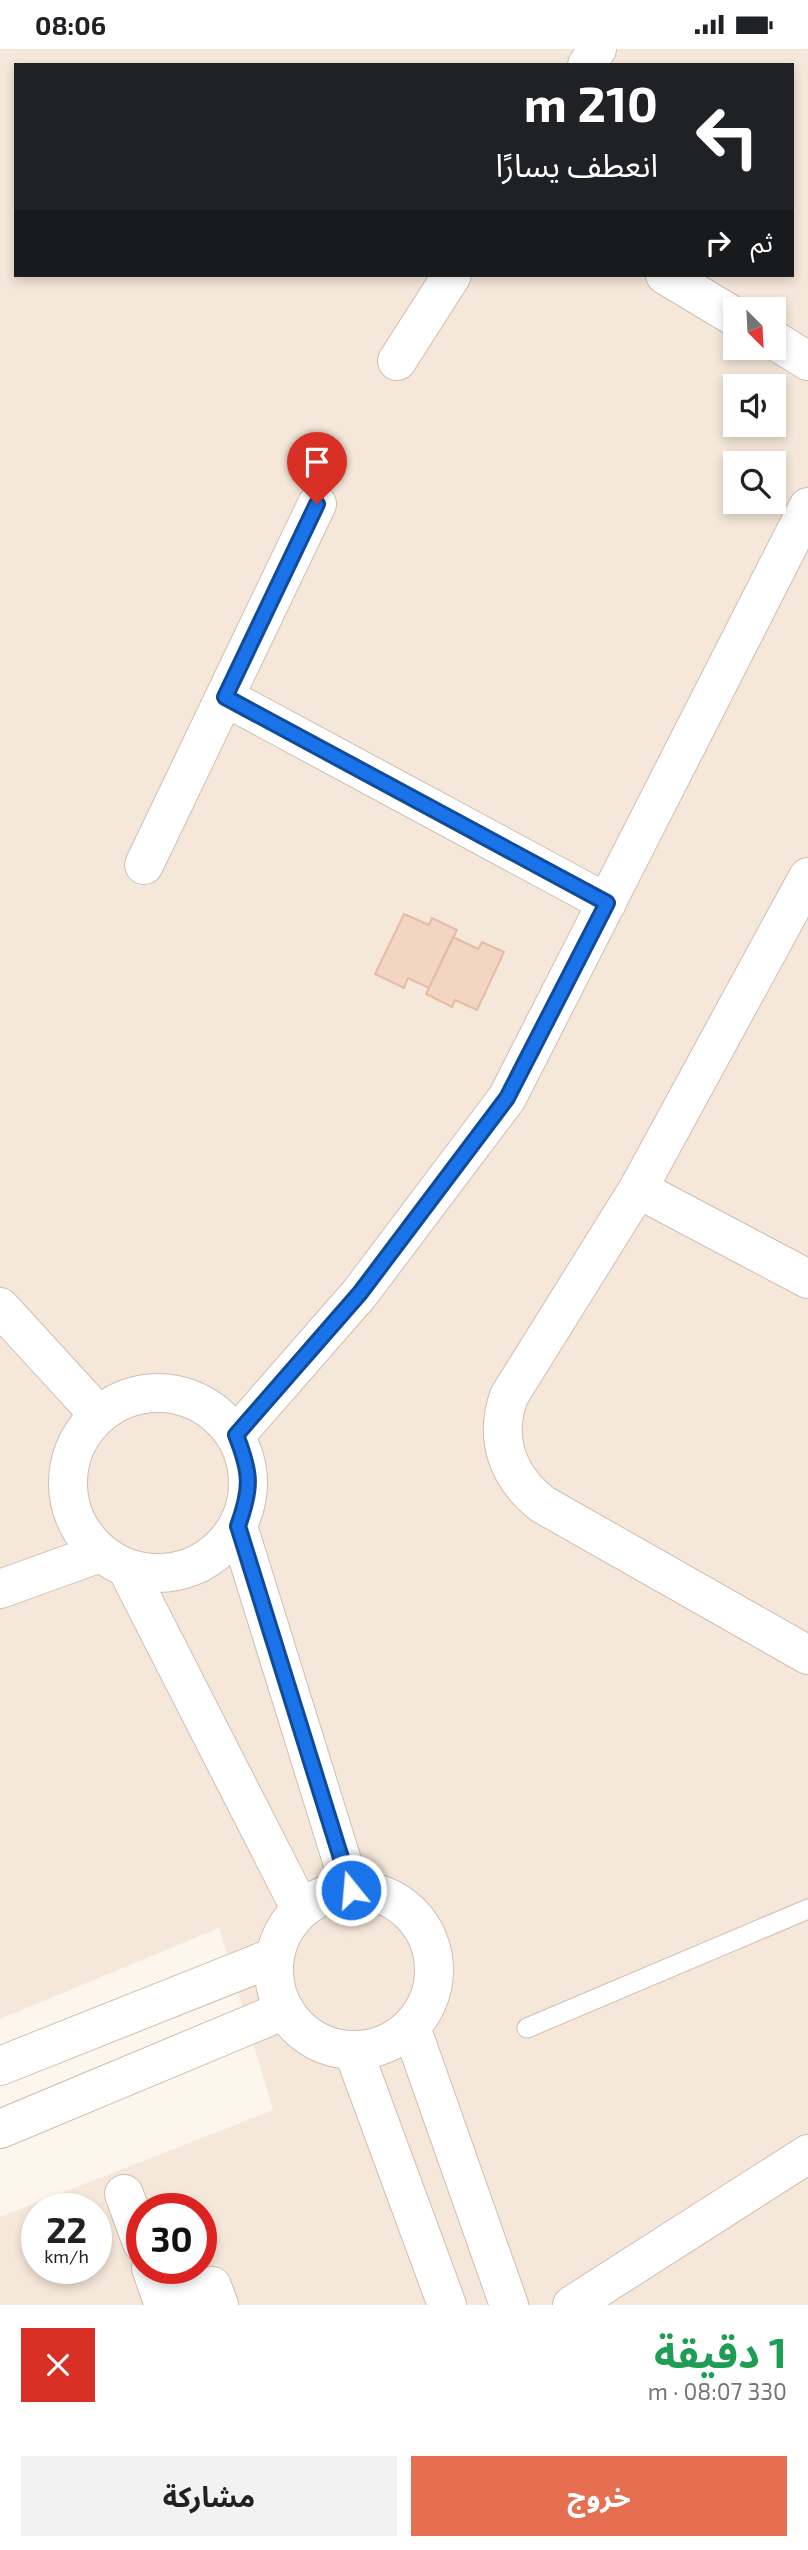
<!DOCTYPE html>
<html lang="ar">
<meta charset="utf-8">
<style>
:root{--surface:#fff;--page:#f2f2f2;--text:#202124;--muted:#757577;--accent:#e76f51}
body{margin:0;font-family:"Exo 2","Noto Sans Arabic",sans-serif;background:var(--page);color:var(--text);direction:rtl;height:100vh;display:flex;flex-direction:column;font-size:26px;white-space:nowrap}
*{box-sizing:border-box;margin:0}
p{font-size:23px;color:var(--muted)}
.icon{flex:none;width:38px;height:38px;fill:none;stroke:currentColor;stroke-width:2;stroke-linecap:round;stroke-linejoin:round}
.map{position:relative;height:2256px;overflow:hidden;direction:ltr}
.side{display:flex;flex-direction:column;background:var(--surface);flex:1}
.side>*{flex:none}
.top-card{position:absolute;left:14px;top:14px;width:780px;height:214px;border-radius:0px;box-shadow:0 4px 10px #0003;direction:rtl;background:#202124;color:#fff;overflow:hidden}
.needle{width:46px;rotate:156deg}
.fabs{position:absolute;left:723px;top:248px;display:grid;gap:14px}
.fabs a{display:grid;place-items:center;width:63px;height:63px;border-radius:0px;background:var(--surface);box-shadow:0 4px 10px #0003;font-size:35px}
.speed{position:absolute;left:21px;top:2144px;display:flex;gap:14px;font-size:35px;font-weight:700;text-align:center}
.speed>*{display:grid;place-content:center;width:91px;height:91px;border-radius:50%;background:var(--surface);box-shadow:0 4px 10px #0003;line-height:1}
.speed small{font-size:18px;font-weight:400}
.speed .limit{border:10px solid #d22;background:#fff;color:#111}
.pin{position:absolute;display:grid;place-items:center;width:60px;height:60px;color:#fff;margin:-72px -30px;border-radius:50% 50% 50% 0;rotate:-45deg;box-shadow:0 0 7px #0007}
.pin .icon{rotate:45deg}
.me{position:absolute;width:77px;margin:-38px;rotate:343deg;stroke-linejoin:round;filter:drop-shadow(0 0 5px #0008)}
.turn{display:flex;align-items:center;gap:24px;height:147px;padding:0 21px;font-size:32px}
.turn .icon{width:91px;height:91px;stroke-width:2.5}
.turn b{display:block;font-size:49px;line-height:60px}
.then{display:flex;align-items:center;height:66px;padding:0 21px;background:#0003;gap:14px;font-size:26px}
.round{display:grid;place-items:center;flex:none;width:74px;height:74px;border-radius:0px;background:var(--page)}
.head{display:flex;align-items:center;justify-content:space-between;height:119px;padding:0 21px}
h1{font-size:42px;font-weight:700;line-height:52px;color:#1e9e55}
.action{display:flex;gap:14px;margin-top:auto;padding:14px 21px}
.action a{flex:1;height:80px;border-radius:0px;background:var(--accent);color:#fff;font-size:28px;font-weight:700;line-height:80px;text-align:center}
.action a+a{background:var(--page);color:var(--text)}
.status{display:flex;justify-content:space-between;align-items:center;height:49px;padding:0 35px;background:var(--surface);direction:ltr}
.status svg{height:19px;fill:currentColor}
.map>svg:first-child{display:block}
</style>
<div class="status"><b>08:06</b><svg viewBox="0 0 49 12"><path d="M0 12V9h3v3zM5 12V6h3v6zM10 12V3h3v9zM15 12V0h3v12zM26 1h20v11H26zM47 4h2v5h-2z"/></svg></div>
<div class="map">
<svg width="808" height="2256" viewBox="0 0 808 2256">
<rect width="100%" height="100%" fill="#fdf6ec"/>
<path fill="#f5e8da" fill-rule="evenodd" d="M0,0H808V2256H0V2168L273,2061L219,1879L0,1970ZM16,16H793V226H16ZM735,261H774V299H735ZM735,338H774V376H735ZM735,415H774V453H735ZM37,2160H96V2219H37ZM142,2160H201V2219H142Z"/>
<path fill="#f3d5c3" stroke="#e6bba3" stroke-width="2" d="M404,865L429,876L432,869L457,881L429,939L408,929L404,939L375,925Z
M453,888L478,900L482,893L504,903L477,961L455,951L452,958L426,945Z"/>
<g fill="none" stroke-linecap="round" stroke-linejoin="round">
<g stroke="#d1beb0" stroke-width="21">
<path id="service" d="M527,1979L808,1860"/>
</g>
<g stroke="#d1beb0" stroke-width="40">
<path id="minor" d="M587,16L597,0
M665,226L735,268
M774,291L808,312
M397,312L452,226
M225,648L607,854
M144,816L317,455
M808,828L638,1140L509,1347C494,1389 507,1427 542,1455L808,1606
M638,1140L808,1230
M0,1258L98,1365
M68 1434a90 90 0 1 1 180 0a90 90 0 1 1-180 0Z
M236,1386L360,1244L507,1049L808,458
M238,1477L351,1841
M127,1520L301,1861
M0,1540L100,1504
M274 1921a80 80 0 1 1 160 0a80 80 0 1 1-160 0Z
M411,1978L509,2256
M353,2001L447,2256
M0,2017L274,1908
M0,2080L285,1961
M124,2145L142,2194
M151,2219L164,2256
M163,2256L212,2237L219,2256
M572,2256L808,2105"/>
</g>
<use href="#service" stroke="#fff" stroke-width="19"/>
<use href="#minor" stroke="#fff" stroke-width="38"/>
</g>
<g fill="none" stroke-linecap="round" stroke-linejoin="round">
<g stroke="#114b97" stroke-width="18">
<path id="route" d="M317,455L225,648L607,854L507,1049L360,1244L236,1386C251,1424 252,1438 238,1477L351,1841"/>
</g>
<use href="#route" stroke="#1a73e8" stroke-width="12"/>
</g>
</svg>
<div class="fabs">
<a><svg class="needle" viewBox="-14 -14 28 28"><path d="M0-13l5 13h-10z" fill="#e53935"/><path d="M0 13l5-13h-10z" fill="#757577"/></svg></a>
<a><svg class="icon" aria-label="sound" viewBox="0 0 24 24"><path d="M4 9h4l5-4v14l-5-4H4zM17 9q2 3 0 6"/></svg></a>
<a><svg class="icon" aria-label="search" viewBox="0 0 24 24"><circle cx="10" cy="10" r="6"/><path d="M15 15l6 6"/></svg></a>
</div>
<div class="speed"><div>22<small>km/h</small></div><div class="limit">30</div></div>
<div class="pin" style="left:317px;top:455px;background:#d93025"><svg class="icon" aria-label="arrive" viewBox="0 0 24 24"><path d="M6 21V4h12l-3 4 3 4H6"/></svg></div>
<svg class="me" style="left:351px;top:1841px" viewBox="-20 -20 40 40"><circle r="17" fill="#1a73e8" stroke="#fff" stroke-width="3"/><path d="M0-11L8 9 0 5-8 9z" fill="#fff"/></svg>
<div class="top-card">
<div class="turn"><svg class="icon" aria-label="left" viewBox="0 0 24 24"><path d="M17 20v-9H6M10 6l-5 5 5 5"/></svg><div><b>210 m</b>انعطف يسارًا</div></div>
<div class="then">ثم<svg class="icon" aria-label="right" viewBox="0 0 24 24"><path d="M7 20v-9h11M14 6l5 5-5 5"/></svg></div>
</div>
</div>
<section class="side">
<div class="head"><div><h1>1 دقيقة</h1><p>330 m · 08:07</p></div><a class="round" style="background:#d93025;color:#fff"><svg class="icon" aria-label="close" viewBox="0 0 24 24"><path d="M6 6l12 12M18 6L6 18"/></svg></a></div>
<div class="action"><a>خروج</a><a>مشاركة</a></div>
</section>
